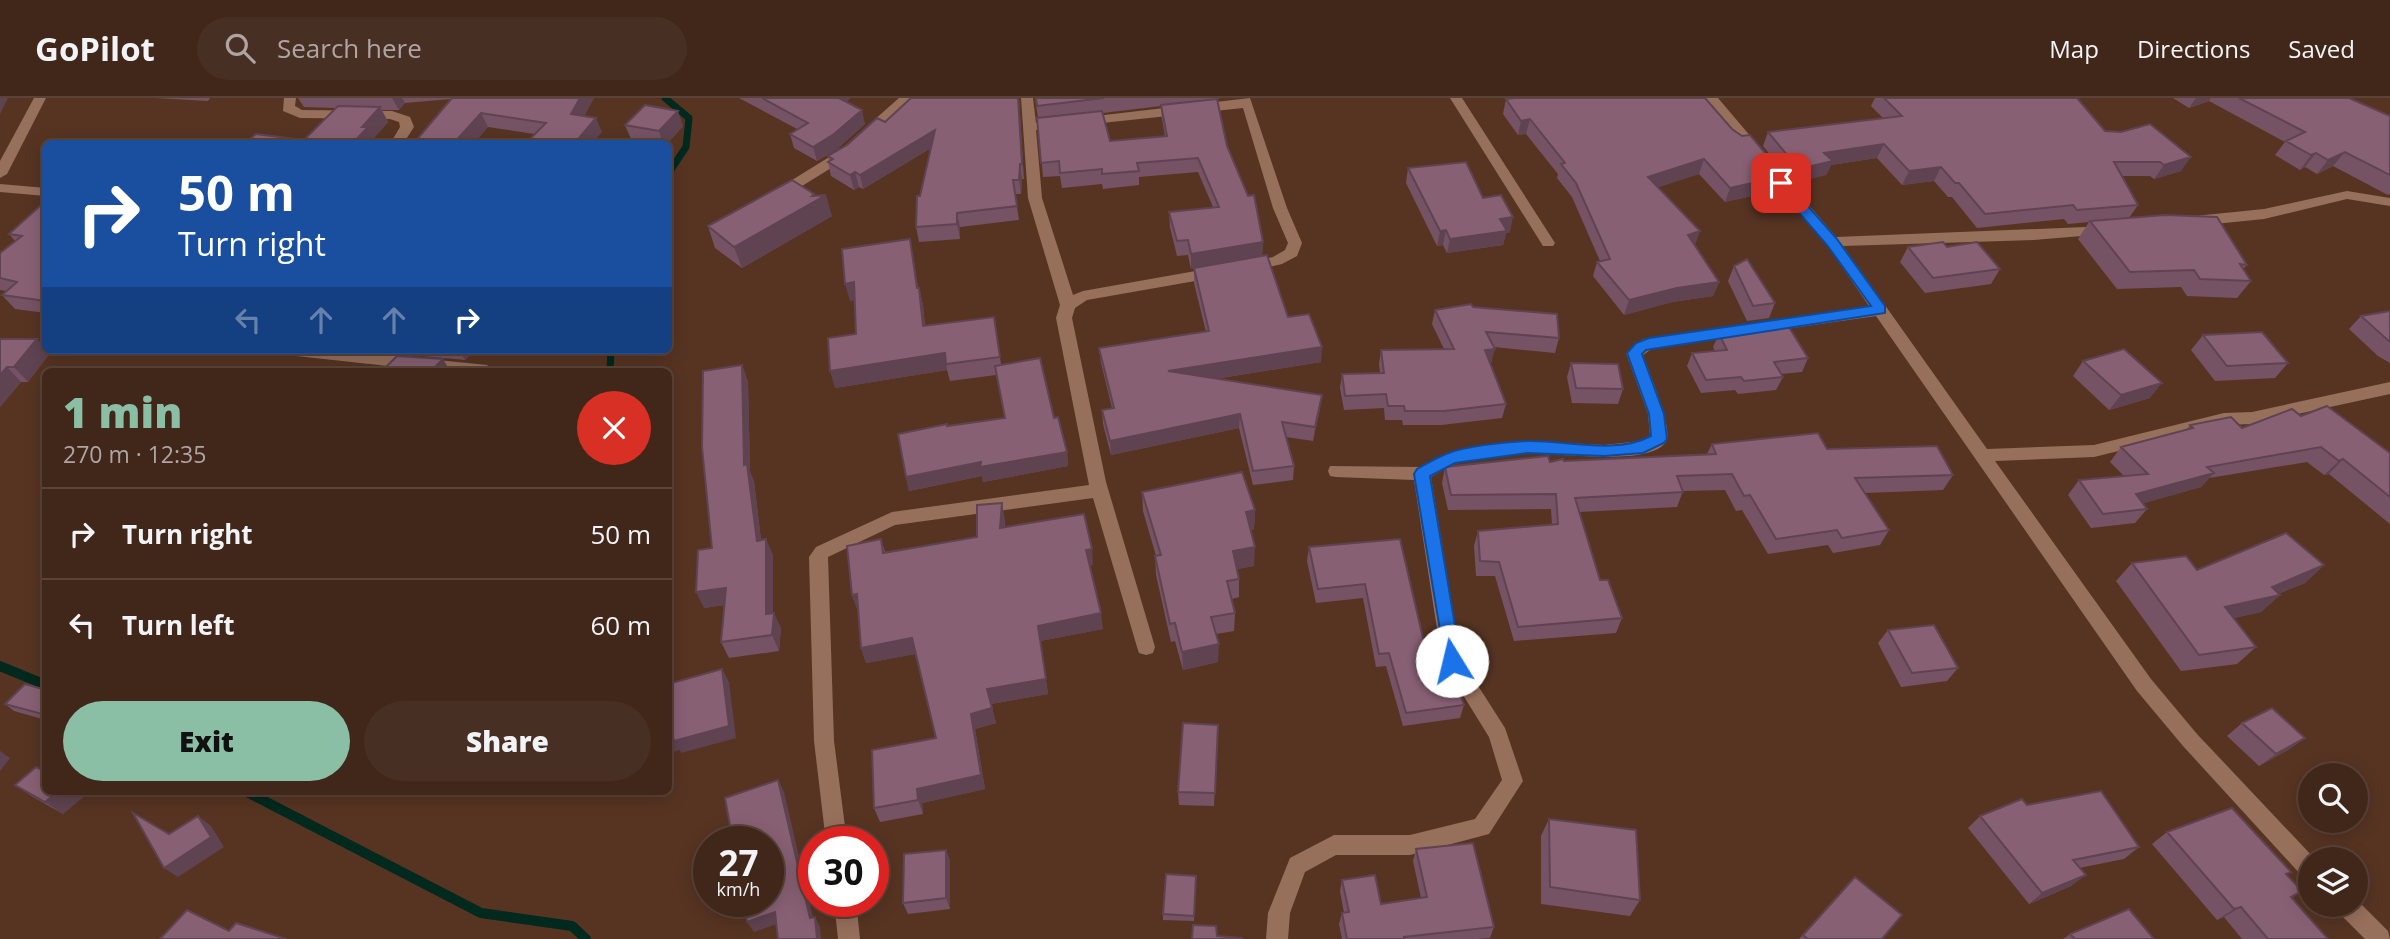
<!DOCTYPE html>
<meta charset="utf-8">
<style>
:root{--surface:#41271a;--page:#482f23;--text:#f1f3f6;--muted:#aea5a2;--line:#5a4439;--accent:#8abfa5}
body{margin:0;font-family:"Open Sans",sans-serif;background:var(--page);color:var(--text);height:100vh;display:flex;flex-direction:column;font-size:26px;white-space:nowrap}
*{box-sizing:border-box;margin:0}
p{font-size:23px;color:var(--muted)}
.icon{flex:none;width:38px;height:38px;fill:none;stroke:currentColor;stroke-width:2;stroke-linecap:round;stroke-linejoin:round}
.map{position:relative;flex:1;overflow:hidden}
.side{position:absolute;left:42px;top:270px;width:630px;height:427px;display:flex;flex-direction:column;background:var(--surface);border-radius:10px;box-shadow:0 4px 18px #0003,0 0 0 2px var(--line)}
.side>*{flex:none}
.guide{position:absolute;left:42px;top:42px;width:630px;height:214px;border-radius:10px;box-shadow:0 4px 18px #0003,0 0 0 2px var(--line);background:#1a4fa0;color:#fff;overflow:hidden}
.fabs{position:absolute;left:2298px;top:665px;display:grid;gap:14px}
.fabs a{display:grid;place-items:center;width:70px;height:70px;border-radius:50%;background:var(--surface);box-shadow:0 4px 18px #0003,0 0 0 2px var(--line);font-size:35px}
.speed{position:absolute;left:693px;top:728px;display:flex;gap:14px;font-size:35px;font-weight:700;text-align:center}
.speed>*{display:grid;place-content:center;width:91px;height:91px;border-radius:50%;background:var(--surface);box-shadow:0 4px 18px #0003,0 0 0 2px var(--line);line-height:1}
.speed small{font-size:18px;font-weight:400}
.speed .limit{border:10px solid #d22;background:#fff;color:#111}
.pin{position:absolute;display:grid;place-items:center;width:60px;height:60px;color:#fff;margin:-30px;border-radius:14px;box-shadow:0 4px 10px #0006}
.me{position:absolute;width:77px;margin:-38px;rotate:351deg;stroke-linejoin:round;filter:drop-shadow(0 0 5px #0008)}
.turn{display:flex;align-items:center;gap:24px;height:147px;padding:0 21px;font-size:32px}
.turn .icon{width:91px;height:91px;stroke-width:2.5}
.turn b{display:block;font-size:49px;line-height:60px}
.lanes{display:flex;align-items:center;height:66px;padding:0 21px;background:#0003;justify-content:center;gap:35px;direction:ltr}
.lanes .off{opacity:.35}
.round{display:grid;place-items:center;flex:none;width:74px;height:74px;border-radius:37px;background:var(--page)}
.head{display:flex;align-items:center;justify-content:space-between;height:119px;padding:0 21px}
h1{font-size:42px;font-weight:800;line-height:52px;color:var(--accent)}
.action{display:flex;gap:14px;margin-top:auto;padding:14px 21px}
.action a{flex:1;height:80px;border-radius:42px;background:var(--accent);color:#111;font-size:28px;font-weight:800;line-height:80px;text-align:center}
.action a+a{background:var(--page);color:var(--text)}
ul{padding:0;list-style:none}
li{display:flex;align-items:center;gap:21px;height:91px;padding:0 21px;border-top:2px solid var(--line)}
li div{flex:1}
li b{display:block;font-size:26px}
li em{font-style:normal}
header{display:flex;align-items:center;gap:42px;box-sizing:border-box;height:98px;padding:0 35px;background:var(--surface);border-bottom:2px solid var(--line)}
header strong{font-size:33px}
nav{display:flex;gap:38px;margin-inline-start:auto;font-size:24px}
.search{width:490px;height:63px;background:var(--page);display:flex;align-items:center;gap:18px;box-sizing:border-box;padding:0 24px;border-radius:38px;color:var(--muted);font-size:26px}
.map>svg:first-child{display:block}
</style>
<header>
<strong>GoPilot</strong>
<div class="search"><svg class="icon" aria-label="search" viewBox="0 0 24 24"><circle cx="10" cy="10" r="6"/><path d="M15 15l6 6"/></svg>Search here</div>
<nav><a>Map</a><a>Directions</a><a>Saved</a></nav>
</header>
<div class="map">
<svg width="2390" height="841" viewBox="0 0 2390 841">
<rect width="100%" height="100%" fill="#573422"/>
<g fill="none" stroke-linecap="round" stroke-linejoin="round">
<path stroke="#01291d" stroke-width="7" d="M665,0L689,20L686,49L668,76
M610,273L611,252"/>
<path stroke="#01291d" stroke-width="10" d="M0,568L46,587
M245,693L481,815L572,828L586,841"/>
<path fill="#97705c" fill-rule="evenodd" d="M34,0H46L7,76L0,80V63Z
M284,0H296L295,8L302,12L392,13L410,19L414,29L403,46H390L400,29L399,24L390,21L300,20L283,13Z
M899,0H913L849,59L781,101H771V95L839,53Z
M1021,0H1033L1036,25L1250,0L1287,110L1302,145L1297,158L1282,166L1246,174L1239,169L1241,166L1273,159L1285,152L1288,145L1273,110L1243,10L1036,32L1042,100L1073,197L1083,193L1218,169L1225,174L1218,179L1087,202L1075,210L1072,220L1106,384L1155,549L1153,555L1146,557L1139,555L1137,549L1093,400L895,427L828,459L834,643L847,744H826L814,643L809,459L816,449L892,414L1089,387L1056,220L1060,207L1028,100Z
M1450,0H1462L1555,145L1553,148H1543Z
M1705,0H1718L1836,139L2110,128L2112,131L2105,136L2034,142L1843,148L1987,351L2094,347L2224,315L2252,314L2390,284V296L2252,326L2224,327L2094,359L1995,363L2151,581L2197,636L2315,761H2310V781L2302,778L2183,648L2137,593L1876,218L1653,250L1643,257C1648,272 1674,331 1666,344C1648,370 1553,353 1524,356C1502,358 1475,359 1455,366C1446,369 1438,375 1431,379L1461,561L1505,630L1523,683L1489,736L1410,757H1336L1305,774L1290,815L1288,841H1266L1268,815L1290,760L1334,737H1410L1475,721L1502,682L1489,639L1442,563L1414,382L1336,379L1330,378L1328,373L1330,368L1420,369L1451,354L1527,343L1604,347L1640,343L1650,338L1648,316L1626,255L1643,241L1869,208L1827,147Z
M0,86L46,90V98L0,94Z
M2347,93L2390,100V108L2347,101L2264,121L2195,128L2188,123L2195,118L2264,111Z
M279,252H339L487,267L495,273H434L287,257Z
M2356,801L2388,833L2390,841H2365L2338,814L2335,807H2356Z
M834,803H856L860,841H838Z"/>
</g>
<path fill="#755364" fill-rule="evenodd" d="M155,0H210L208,3Z
M298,0H594L584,18L602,34L534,36L488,29L473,46H413L451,1L405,5L399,12H382L388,24L374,40L376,44L374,46H244L304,42L336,10L304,9Z
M739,0H850L846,4L865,26L837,51L817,63L794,50L790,36L797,31Z
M1019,0L1024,81H1022L1021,96H1015L1019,122L960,129V141L919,144L916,129L920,98L931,50L863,91L859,89L854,92L831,78L828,64L829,63L828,58L885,24Z
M1035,0H1221L1217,1L1227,48L1263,144L1262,158L1288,219L1321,264L1215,281L1320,311L1313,343L1286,339L1294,368L1293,382L1253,387L1239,330L1111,357L1103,326L1102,312L1112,310L1101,265L1099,250L1206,234L1194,185V170L1191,171L1188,157L1177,158L1170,129L1169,114L1213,109L1198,74L1139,79V87L1103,91L1102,86L1062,90L1060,78L1043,79L1038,20ZM1161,8L1162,21L1165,38L1110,43L1103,15Z
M1875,0H2077L2105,33L2181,73L2154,81L2150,78H2122L2138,107L2129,120L2247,167L2243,171L2251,183L2237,200L2187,198L2181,189L2117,191L2078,141L2089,124L2068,126L2064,121L1977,130L1952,99H1948L1934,83L1902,87L1877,60L1831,67L1826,77L1793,85L1763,48L1768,34L1883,20L1871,8Z
M2173,0H2349L2390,18V96L2388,97L2333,68L2317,76L2305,69L2300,72L2275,57L2285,44L2209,3L2189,10Z
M1506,1L1732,31L1781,74L1775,89L1770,91L1769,94L1725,104L1699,76L1658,89L1719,184L1713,198L1672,204L1624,217L1593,178L1597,164L1600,163L1572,99L1557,80L1558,76L1526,36L1518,37L1503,16Z
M625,27L683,28L667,46H652L631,41Z
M1408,70L1483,100L1510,134L1506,135L1503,147L1447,155L1443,147L1437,148L1406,85Z
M814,98L832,118L742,170L715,150L708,128Z
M46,109V215L15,211L2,197L6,193L0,192V155L15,143L9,136Z
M1908,149H1947L2000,171L1991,186L1925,195L1900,164Z
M913,158L918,190H919L923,207L925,228L994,219L1001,266L1054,320L1067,354L1068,368L983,384L982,378L909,393L906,379L947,328L1005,320L996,277L950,283L947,272L835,290L856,236L854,202L850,203Z
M1734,168L1775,205L1769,220L1747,223L1728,183Z
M1473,209L1559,240L1555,255L1494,249L1491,265H1490L1506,306L1502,320L1441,327H1403L1402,322H1385L1384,310L1344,312L1340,290L1342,276L1380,275L1379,266L1381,252L1444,251L1432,226L1435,212Z
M2390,213V265L2378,258L2349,231L2361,218Z
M1760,225L1808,260L1802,274L1781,276L1783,279L1776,292L1738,296L1735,292L1701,295L1687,268L1692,255L1715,253L1713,249L1719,236L1756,233Z
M2203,237L2288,265L2275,280L2215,283L2191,252Z
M0,241L47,252L50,255L28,284H21L0,309Z
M418,252H475L465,262L422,258Z
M500,252H521L519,255Z
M2083,263L2150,300L2109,312L2073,278Z
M1571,265L1623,291L1618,306L1572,305L1567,279Z
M742,267L748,284L750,374L754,383L761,442L773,457V515L781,530L779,553L729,560L721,544L724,507L704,510L712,450Z
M2301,318L2390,355V426L2329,376L2324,377L2307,364L2209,380L2201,389L2143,405L2147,411L2135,425L2091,430L2068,397L2079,382L2124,378L2110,364L2121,349L2186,332L2190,327L2242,330Z
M1712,346L1827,351L1953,377L1943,392L1865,395L1889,432L1880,447L1833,455L1828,447L1768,456L1742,412L1736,413L1725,392L1683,393L1677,409L1579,414L1600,482L1622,520L1616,535L1514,543L1495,478H1476L1474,448L1478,433L1552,427L1551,411L1448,412L1442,385L1445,369L1707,356Z
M1142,394L1255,412L1254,431L1250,432L1254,468L1237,471L1239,481V499L1232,501L1235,515L1234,533L1216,536L1218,564L1183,572L1175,543L1171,544L1156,477L1155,458H1156L1143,413Z
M1005,422V430L1093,467H1089L1103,531L1040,543L1048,596L991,606L996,625L975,631L985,691L922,705L923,716L880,724L874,710L936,640L915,556L866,565L861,550L858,513L852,497L881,441L885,454L977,439Z
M1400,441L1429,566L1464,607L1460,620L1403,628L1386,568L1376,569L1363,500L1316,505L1307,463L1309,449Z
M2132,465L2197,472L2324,467L2305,485L2278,496L2280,497L2261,514L2234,520L2256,549L2237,566L2181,573L2116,483Z
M1888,532L1958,570L1947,583L1901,589L1878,545Z
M46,592V622L14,613L5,606Z
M2242,625L2305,640L2288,652L2259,668L2227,638Z
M1218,627L1214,708L1179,707L1178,694Z
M15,687L46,693H75L83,699L63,716L33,699Z
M2027,707L2139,749L2124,761L2079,770L2071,788L2029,806L1968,730L1980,718Z
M1549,721L1640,802L1630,818L1541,806V738Z
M2167,734L2286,777L2302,793L2292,800L2328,841H2242L2224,819L2217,822L2152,746Z
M1416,751L1494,829L1490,840L1477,841H1342L1339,826L1342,815H1344L1340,793L1342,782L1381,806L1421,800L1413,763Z
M946,752L950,763V811L908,816L903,805Z
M1196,778L1194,823L1163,822V816Z
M1855,779L1882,841H1799Z
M2070,836L2154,841H2063Z"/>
<path fill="#5f4351" d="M0,0H8L0,16Z
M392,0H402L405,5L399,12Z
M580,0H594L577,30L571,16Z
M835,0H850L838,12Z
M1018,0H1019L1024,81L1022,66Z
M2196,0H2211L2209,3L2189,10Z
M380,9L388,24L374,40L376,44L374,46H352L362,29Z
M862,12L865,26L837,51L817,63L813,49Z
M678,13L683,28L667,46H663L659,33Z
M481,15L488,29L473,46H453Z
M596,20L602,34L592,46H574Z
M1530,21L1526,36L1518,37L1521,23Z
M935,32L938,46L863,91L860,77Z
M1884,46L1877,60L1831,67L1826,77L1793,85L1799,71L1824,55Z
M2345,54L2333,68L2317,76L2328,62Z
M2316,55L2305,69L2300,72L2311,57Z
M2191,59L2181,73L2154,81L2164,67Z
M1704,61L1699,76L1644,94L1648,79Z
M1020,66L1022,81L1021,96L1019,82Z
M1941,69L1934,83L1902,87L1909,73Z
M855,74L859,89L854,92L850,77Z
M1781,74L1775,89L1770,91L1769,94L1725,104L1730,90Z
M814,96L816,103L826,97L832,118L742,170L734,149Z
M957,115L960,129V141L957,126Z
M1513,119L1510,134L1506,135L1503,147L1447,155L1450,141L1500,121Z
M1446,132L1443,147L1437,148L1440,133Z
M1700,133L1695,147L1688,137Z
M1263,144L1262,158L1191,171V156Z
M854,184L858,201L850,203L845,186Z
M1719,184L1713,198L1672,204L1624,217L1629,202L1677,190Z
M919,190L923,207L926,245L923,228Z
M37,241L46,250V252H47L50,255L28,284L14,269Z
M1322,249L1321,264L1169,288L1168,273Z
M1495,251L1491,265L1482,267L1485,252Z
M459,252H475L465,262Z
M945,255L947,272L835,290L830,273Z
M443,261L450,273H431Z
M742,267L748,284L750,374L754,383L763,459L757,443L744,367Z
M7,269L21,284L0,309V277Z
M2162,285L2150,300L2109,312L2121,297Z
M1322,297L1320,311L1313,343L1315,329Z
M1240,316L1239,330L1111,357L1110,343Z
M1067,354L1068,368L983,384L982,378L909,393L906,379L981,364Z
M2343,361L2329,376L2324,377L2339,363Z
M2214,375L2201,389L2124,411L2136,396Z
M1002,405L1005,422L1003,446L1000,430Z
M1255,412L1254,431L1245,433L1246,414Z
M766,441L773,457V531L766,516Z
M1255,449L1254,468L1232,472L1233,453Z
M1092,451L1093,467L1087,468L1086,452Z
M2324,467L2305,485L2270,499L2280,497L2261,514L2207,526L2225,509Z
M726,490L733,506L704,510L696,494Z
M857,496L858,513L852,497Z
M774,515L781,530L779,553L772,537Z
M1101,515L1103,531L1040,543L1048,596L991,606L987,591L1038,528Z
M912,540L916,556L866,565L861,550Z
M1219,546L1218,564L1183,572L1182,554Z
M722,571L729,584L736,640L681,655L680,652L668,655V640Z
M992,610L996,625L975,631L985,691L922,705L923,716L918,702L917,691L971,616Z
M2305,640L2288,652L2259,668L2276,656Z
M0,653L10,660L0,673Z
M778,682L784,694L815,828V819L820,829L821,841H817L810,820Z
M58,693H75L83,699L63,716L45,704Z
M198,718L211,728L224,749L178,779L164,770Z
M946,752L950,763V811L946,800Z
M2086,777L2071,788L2029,806L2042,795Z
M2241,809L2224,819L2217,822L2234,811Z
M775,814L782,824L754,834L747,824Z"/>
<path fill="#886074" stroke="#5f4351" stroke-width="2" d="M452,0H580L571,16L596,20L574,46H525L546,25L481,15L453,46H413Z
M762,0H839L862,12L834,36L813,49L790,36L808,25Z
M911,0H1018L1022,66H1020L1019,82H1013L1017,108L957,115V126L916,129L917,98H920L935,32L860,77L855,74L850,77L828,64L833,61L828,58L847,47L877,20L885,24Z
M1036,0H1104L1037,8Z
M1515,0H1705L1732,31L1742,38L1750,37L1781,74L1773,78L1775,80L1730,90L1704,61L1648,79L1700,133L1688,137L1719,184L1677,190L1629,202L1597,164L1610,161L1576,85L1561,66L1565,65L1530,21L1521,23L1506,1Z
M1884,0H2077L2105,33L2121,34L2150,26L2191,59L2164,67L2160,64H2114L2138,107L2077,112L2073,107L1985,116L1959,85H1955L1941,69L1909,73L1884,46L1824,55L1833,63L1799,71L1768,34L1902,18Z
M2239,0H2349L2390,18V77L2345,54L2328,62L2316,55L2311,57L2286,43L2305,34Z
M1217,1L1227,48L1248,98L1254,97L1263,144L1191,156L1188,142L1177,143L1169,114L1219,109L1198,60L1137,65L1139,73L1102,76V71L1060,75L1059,63L1041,65L1037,20L1102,13L1110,43L1167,38L1161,7Z
M645,7L678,13L659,33L625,27Z
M338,8L380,9L362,29H368L352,46H244L256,36L304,42Z
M1466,64L1483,100L1501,97L1513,119L1500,121L1507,133L1450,141L1446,132L1440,133L1408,70Z
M792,82L814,96L812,98L826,97L734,149L708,128Z
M40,108L46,109V203L2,197L17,184L0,180V155L22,138L9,136Z
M2165,117L2217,119L2247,167L2240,166L2251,183L2200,181L2194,172L2130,174L2090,123Z
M910,141L917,190H919L923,228L994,219L1000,259L946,266L945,255L830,273L828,240L856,236L854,184L845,186L842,151Z
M1943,144L1947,149L1977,144L2000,171L1933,180L1908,149Z
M1267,157L1288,219L1309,216L1322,249L1168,273L1322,297L1315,329L1282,324L1294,368L1253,373L1240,316L1110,343L1102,312L1114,310L1099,250L1209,233L1194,170Z
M1747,161L1775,205L1753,208L1734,168Z
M1471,206L1473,209L1557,216L1559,240L1486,234L1495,251L1485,252L1506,306L1444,313H1405L1404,308H1388L1386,296L1345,298L1342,276L1384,275L1381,252L1454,251L1435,212Z
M2390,213V244L2361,218Z
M1784,221L1808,260L1774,264L1783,279L1744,283L1741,279L1706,282L1692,255L1727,252L1719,236L1763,232L1760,225Z
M2262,234L2288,265L2227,268L2203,237Z
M0,241H37L14,269H7L0,277Z
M2124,251L2162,285L2121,297L2083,263Z
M397,258L443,261L431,273H382Z
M1040,260L1054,320L1058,319L1067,354L980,369L981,364L906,379L898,336L947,326V328L1005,320L995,268Z
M1571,265L1618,266L1623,291L1576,290Z
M742,267L744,367L747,366L757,443L766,441V516L774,515L772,537L721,544L726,490L696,494L698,452L712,450L702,349L703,273Z
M2327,308L2390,355V399L2343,361L2339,363L2321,349L2207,369L2214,375L2136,396L2147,411L2103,416L2079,382L2148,376L2121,349L2193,330L2190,327L2231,319L2242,330L2292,311L2301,318Z
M1818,335L1827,351L1937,348L1953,377L1855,380L1889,432L1842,440L1837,432L1776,441L1750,397L1744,398L1732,376L1677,378L1683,394L1575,400L1600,482H1608L1622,520L1518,529L1499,464L1480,463L1478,433L1558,426L1556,396L1451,397L1445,369L1548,358L1550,364L1563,361L1564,363L1716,356L1712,346Z
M1242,374L1255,412L1246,414L1255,449L1233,453L1239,481L1227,483L1235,515L1211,519L1219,546L1182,554L1175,525L1170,526L1155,458L1161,457L1142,394Z
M1002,405L1000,430L1084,416L1092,451L1086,452L1101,515L1038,528L1046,581L987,591L992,610L971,616L981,677L917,691L918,702L874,710L872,652L936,640L912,540L861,550L857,496L852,497L847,448L881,441L883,455L977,439V407Z
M2286,435L2324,467L2272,489L2280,497L2225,509L2256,549L2199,557L2132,465L2186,458L2197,472Z
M1400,441L1429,566L1449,563L1464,607L1406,615L1389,555L1379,556L1365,486L1318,491L1309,449Z
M1934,527L1958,570L1912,575L1888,532Z
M722,571L729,628L674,643L673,639L668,640V586Z
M25,586L46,592V617L5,606Z
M2272,610L2305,640L2276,656L2242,625Z
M1183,625L1218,627L1215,695L1178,694Z
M36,669L46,674V693H58L45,704L15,687Z
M778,682L810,820L815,819L817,841H778L775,814L747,824L743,803H768V744H733L725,700Z
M2101,693L2139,749L2073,762L2086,777L2042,795L1980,718L2022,701L2027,707Z
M2232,710L2291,774L2286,776L2302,793L2291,799L2328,841H2268L2241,809L2234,811L2167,734Z
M133,715L169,736L198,718L211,739L164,770Z
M1549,721L1636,732L1640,802L1550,789Z
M1473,745L1494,829L1404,839V841H1347L1342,815L1349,814L1342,782L1375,777L1381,806L1427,799L1416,751Z
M946,752V800L903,805L904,756Z
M1166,776L1196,778L1194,818L1163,816Z
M1855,779L1902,817L1882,841H1808L1803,837Z
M2129,811L2154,841H2075L2070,836Z
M187,812L229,833L236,825L286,841H160Z
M1193,827L1216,828L1217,838L1241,840L1240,841H1192Z"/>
<path fill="#1a73e8" stroke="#114b97" stroke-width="2" d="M1781,81L1785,82L1837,141L1885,208V215L1646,252L1642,256L1664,316L1667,341L1664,345L1643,355L1604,358L1527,355L1455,365L1430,378L1461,563L1458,568L1452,570L1446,568L1414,376L1417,371C1426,366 1436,360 1446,356C1465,348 1505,344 1527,343C1566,342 1615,357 1651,338L1649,316L1627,255L1636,245L1649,240L1871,208L1827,147L1776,88L1775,85Z"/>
</svg>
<div class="fabs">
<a><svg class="icon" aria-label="search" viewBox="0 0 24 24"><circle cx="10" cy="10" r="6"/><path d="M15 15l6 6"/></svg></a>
<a><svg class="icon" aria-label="layers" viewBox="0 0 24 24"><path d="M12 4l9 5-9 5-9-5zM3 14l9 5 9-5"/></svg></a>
</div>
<div class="speed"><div>27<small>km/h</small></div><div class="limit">30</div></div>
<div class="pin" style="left:1781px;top:85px;background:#d93025"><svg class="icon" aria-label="arrive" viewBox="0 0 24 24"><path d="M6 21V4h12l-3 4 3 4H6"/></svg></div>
<svg class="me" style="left:1452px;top:563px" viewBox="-20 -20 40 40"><circle r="19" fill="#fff"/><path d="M0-13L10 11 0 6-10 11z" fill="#1a73e8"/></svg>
<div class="guide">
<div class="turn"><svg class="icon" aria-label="right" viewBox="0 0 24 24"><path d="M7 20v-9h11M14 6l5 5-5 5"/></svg><div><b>50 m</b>Turn right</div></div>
<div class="lanes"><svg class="icon off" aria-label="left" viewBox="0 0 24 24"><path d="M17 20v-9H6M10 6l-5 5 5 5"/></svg><svg class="icon off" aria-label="ahead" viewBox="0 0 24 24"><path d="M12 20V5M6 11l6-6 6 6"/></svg><svg class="icon off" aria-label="ahead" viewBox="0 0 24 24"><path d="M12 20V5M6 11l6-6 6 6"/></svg><svg class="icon" aria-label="right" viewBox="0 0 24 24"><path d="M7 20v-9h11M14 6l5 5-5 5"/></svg></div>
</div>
<section class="side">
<div class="head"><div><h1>1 min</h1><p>270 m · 12:35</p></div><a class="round" style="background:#d93025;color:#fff"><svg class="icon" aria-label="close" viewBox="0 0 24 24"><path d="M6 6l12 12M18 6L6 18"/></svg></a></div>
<ul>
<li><svg class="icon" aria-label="right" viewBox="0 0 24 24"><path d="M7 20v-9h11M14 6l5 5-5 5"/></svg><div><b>Turn right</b></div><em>50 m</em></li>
<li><svg class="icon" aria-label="left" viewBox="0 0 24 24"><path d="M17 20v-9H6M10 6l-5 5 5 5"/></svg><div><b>Turn left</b></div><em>60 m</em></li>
</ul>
<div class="action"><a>Exit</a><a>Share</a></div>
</section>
</div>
